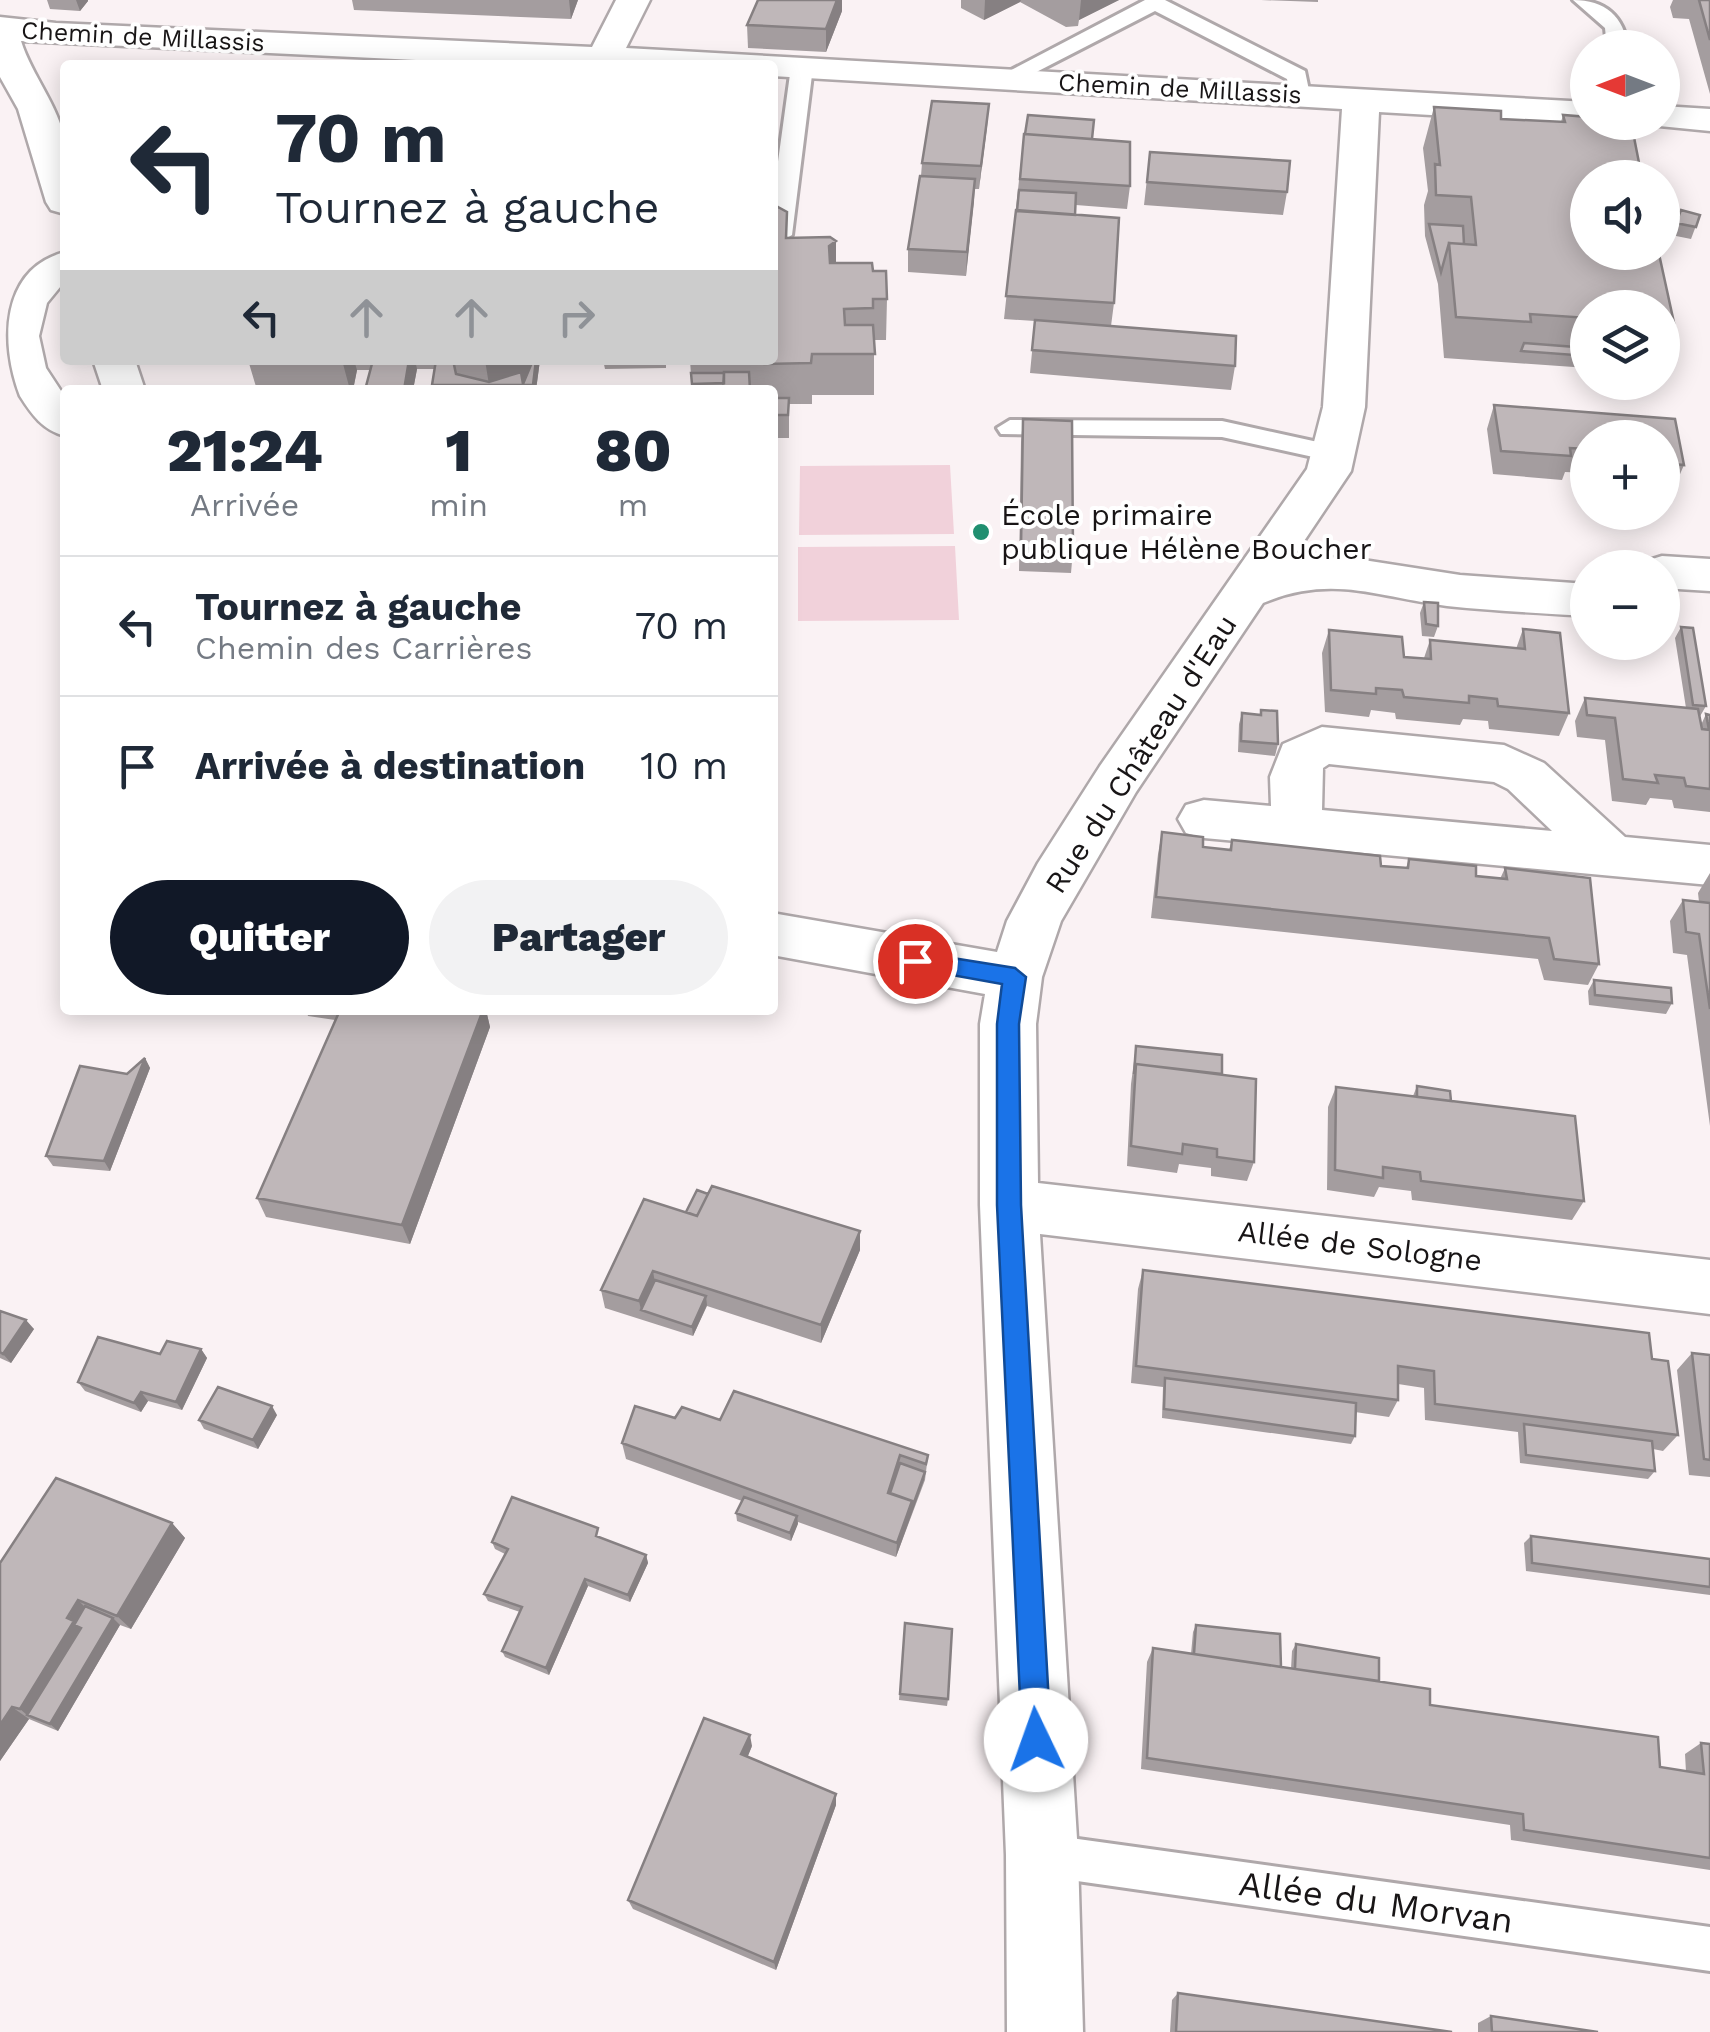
<!DOCTYPE html>
<html lang="fr">
<meta charset="utf-8">
<style>
:root{--surface:#fff;--page:#f2f2f3;--text:#1f2937;--muted:#747a83;--line:#e0e1e3;--accent:#111827}
body{margin:0;font-family:"Work Sans",sans-serif;background:var(--page);color:var(--text);height:100vh;display:flex;flex-direction:column;font-size:38px;white-space:nowrap}
*{box-sizing:border-box;margin:0}
p{font-size:32px;color:var(--muted)}
.icon{flex:none;width:55px;height:55px;fill:none;stroke:currentColor;stroke-width:2;stroke-linecap:round;stroke-linejoin:round}
.map{position:relative;flex:1;overflow:hidden}
.sheet{position:absolute;left:60px;top:385px;width:718px;height:630px;display:flex;flex-direction:column;background:var(--surface);border-radius:10px;box-shadow:0 5px 25px #0003}
.sheet>*{flex:none}
.top-card{position:absolute;left:60px;top:60px;width:718px;height:305px;border-radius:10px;box-shadow:0 5px 25px #0003;background:#fff;color:var(--text);overflow:hidden}
.needle{width:65px;rotate:270deg}
.buttons{position:absolute;left:1570px;top:30px;display:grid;gap:20px}
.buttons a{display:grid;place-items:center;width:110px;height:110px;border-radius:50%;background:var(--surface);box-shadow:0 5px 25px #0003;font-size:50px}
.pin{position:absolute;display:grid;place-items:center;width:85px;height:85px;color:#fff;margin:-42px;border:5px solid #fff;border-radius:50%;box-shadow:0 2px 10px #0007}
.me{position:absolute;width:110px;margin:-55px;rotate:357deg;stroke-linejoin:round;filter:drop-shadow(0 0 8px #0008)}
.turn{display:flex;align-items:center;gap:35px;height:210px;padding:0 50px;font-size:45px}
.turn .icon{width:130px;height:130px;stroke-width:2.5}
.turn b{display:block;font-size:70px;line-height:85px}
.lanes{display:flex;align-items:center;height:95px;padding:0 50px;background:#0003;justify-content:center;gap:50px;direction:ltr}
.lanes .off{opacity:.35}
.eta{display:flex;justify-content:space-evenly;align-items:center;height:170px;text-align:center}
.eta b{font-size:60px;font-weight:800;line-height:70px}
.cta{display:flex;gap:20px;margin-top:auto;padding:20px 50px}
.cta a{flex:1;height:115px;border-radius:60px;background:var(--accent);color:#fff;font-size:40px;font-weight:800;line-height:115px;text-align:center}
.cta a+a{background:var(--page);color:var(--text)}
ul{padding:0;list-style:none}
li{display:flex;align-items:center;gap:30px;height:140px;padding:0 50px;border-top:2px solid var(--line)}
li div{flex:1}
li b{display:block;font-size:38px}
li em{font-style:normal}
.map>svg:first-child{display:block}
</style>
<div class="map">
<svg width="1710" height="2032" viewBox="0 0 1710 2032">
<rect width="100%" height="100%" fill="#faf2f4"/>
<path fill="#f1d1da" d="M950,465L954,534L799,535L800,466Z
M955,546L959,620L798,621V547Z"/>
<g fill="none" stroke-linecap="round" stroke-linejoin="round">
<g stroke="#afa8aa" stroke-width="6">
<path id="service" d="M1145,0H1165L1305,71L1310,95L1299,101L1291,100L1287,79L1155,11L1015,83L1007,84L996,78Z
M1573,0C1605,0 1624,16 1628,48H1607L1605,28Z
M802,61L813,67L792,235L780,242L772,240V205L791,67Z
M1010,420L1222,421L1336,446L1349,454L1336,462L1222,437L1001,434L997,428Z
M1042,1834L1710,1927V1971L1042,1876L1027,1870L1021,1855L1027,1840Z"/>
</g>
<g stroke="#afa8aa" stroke-width="5">
<path id="minor" d="M616,0H650L626,48L1588,102V122H1594L1588,124L1379,112L1365,407L1351,471L1292,559L1344,557L1460,575L1588,584V616C1541,613 1494,611 1447,606C1377,597 1332,574 1263,603L1136,792L1061,921L1042,977L1036,1024L1038,1183L1710,1260V1314L1040,1234L1078,1855L1083,2032H1007L1006,1855L980,1205V1024L985,994L772,955V913L997,952L1007,921L1038,863L1100,766L1307,469L1323,407L1342,109L772,76V65H522L21,41C32,76 59,106 65,142C68,165 65,191 65,214L51,210L46,202L18,109L0,77V17L56,23L592,47Z
M1662,106L1710,109V131L1649,125L1662,122Z
M65,252V281L47,303L39,336L46,368L65,397V436C43,430 32,415 20,396C0,344 0,269 65,252Z
M93,360H135L145,390H103Z
M1662,556L1710,559V591L1662,588V568H1642L1646,561Z
M1322,727L1504,745L1544,763L1625,837L1710,845V885L1204,838L1186,833L1178,819L1186,805L1204,800L1271,806L1270,777L1283,744ZM1329,764L1494,782L1508,789L1552,831L1322,810L1323,768Z"/>
</g>
<use href="#service" fill="#fff" fill-rule="evenodd"/>
<use href="#minor" fill="#fff" fill-rule="evenodd"/>
</g>
<path fill="#a49d9f" d="M47,0H88V1L80,11L50,9Z
M352,0H578L571,19L354,10Z
M758,0H842V11L826,52L748,48L747,25Z
M961,0H1119L1079,20L1078,26L1066,27L1020,2L984,20L961,8Z
M1261,0H1318V2Z
M1673,0H1710V94L1689,19L1673,18L1670,7Z
M989,104L979,189H974L966,276L908,272V249L921,176L922,163Z
M1434,107L1501,111V119L1561,122L1563,115L1588,117V122H1631L1642,178H1588V252H1642L1659,254L1676,332L1662,364V308H1588V368L1444,358L1438,284L1425,236L1424,205L1428,191L1423,148Z
M1024,134L1092,139L1130,186L1127,209L1076,205L1075,215L1114,303L1111,326L1235,366L1231,390L1030,373L1035,321L1004,319Z
M1150,152L1287,192L1283,215L1144,205Z
M1681,210L1700,215L1691,239L1671,235Z
M788,238L836,263L873,271L887,299L886,340H874V395H812V404H789V438H772V390H692L690,360H772Z
M248,360H540L536,390H433L432,385L434,369H417L413,390H365L370,370H357L353,390H257Z
M603,360H666V368L605,369Z
M1494,405L1675,419L1684,465L1674,488L1662,487V438H1588V473L1565,472L1562,480L1493,474L1487,429Z
M1023,419L1073,550L1071,573L1019,571L1021,442Z
M1424,602L1438,626L1434,637L1422,636L1420,613Z
M1681,627L1706,706L1699,718L1701,725L1706,714L1710,715V812L1674,808L1672,800L1650,798L1646,805L1612,801L1605,740L1577,737L1575,721L1585,698L1686,708L1675,638Z
M1523,629L1569,713L1559,736L1489,729L1488,721L1463,719L1460,725L1396,719L1395,713L1371,710L1369,717L1325,712L1322,653L1329,630L1404,657L1424,658L1430,640L1516,649Z
M1261,710L1278,744L1275,756L1238,752L1239,724L1242,713L1260,715Z
M1162,832L1203,847L1229,850L1232,840L1381,866L1406,868L1409,859L1476,876L1500,879L1505,868L1599,964L1588,985L1544,980L1538,959L1151,918L1158,854Z
M1710,873V1126L1687,955L1673,953L1670,921L1683,900L1699,902L1698,893Z
M1594,980L1672,1003L1666,1014L1589,1005L1588,991Z
M306,1010H486L490,1027L410,1244L266,1217L257,1198L335,1020L308,1016Z
M1136,1046L1222,1074L1254,1162L1247,1181L1211,1176V1168L1179,1164L1177,1173L1127,1166L1131,1084Z
M145,1058L150,1068L110,1171L53,1166L46,1156Z
M1417,1086L1451,1101L1584,1201L1572,1220L1412,1200L1411,1191L1379,1187L1374,1197L1327,1190L1328,1107L1336,1087L1413,1096Z
M708,1194L860,1231V1250L821,1343L707,1306L693,1336L605,1308L601,1290Z
M1143,1270L1652,1359L1678,1435L1663,1451L1653,1449L1655,1471L1648,1479L1520,1463L1518,1432L1425,1420L1424,1388L1398,1384V1400L1389,1417L1355,1412V1436L1351,1444L1162,1418L1163,1387L1131,1383L1138,1289Z
M0,1311L34,1329L11,1363L0,1358Z
M201,1349L207,1358L182,1410L148,1401L141,1412L85,1391L78,1382Z
M1692,1353L1710,1355V1477L1689,1475L1677,1370Z
M277,1415L258,1449L204,1429L199,1420Z
M675,1418L720,1420L928,1455L925,1480L896,1557L798,1522L791,1541L737,1521L736,1513L742,1501L626,1459L622,1443Z
M172,1523L185,1538L131,1629L120,1625L58,1731L29,1719L0,1761V1563Z
M600,1536V1538L646,1555L648,1563L630,1602L588,1586L549,1675L505,1657L502,1651L520,1612L488,1601L484,1594L505,1554L495,1549L492,1542Z
M1531,1536L1710,1559V1595L1526,1571L1524,1543Z
M905,1623L948,1699L947,1706L899,1700Z
M1196,1625L1281,1667L1291,1669L1292,1651L1296,1644L1430,1705L1660,1767L1686,1772L1685,1754L1701,1743L1710,1744V1870L1511,1840L1510,1825L1141,1769L1147,1662L1153,1648L1191,1654L1193,1632Z
M752,1746L747,1757L836,1805L776,1970L633,1909L628,1900Z
M1178,1993L1453,2032H1170L1172,2000Z
M1491,2016L1598,2032H1478V2023Z"/>
<path fill="#868082" d="M76,0H88V1L80,11Z
M569,0H578L571,19Z
M837,0H842V11L826,52V29Z
M985,0H1021L1020,2L984,20Z
M1081,0H1119L1079,20Z
M989,104L987,127L979,189L981,166Z
M975,179L974,202L966,276L967,252Z
M836,241V282L829,287V246Z
M342,360H354L357,370L353,390H350Z
M409,360H415L417,369L413,390H404Z
M485,360H533L523,384L489,385Z
M536,360H540L536,390H534L533,385Z
M483,1010H486L490,1027L410,1244L402,1225Z
M145,1058L150,1068L110,1171L104,1161Z
M860,1231V1250L821,1343V1325Z
M653,1271L656,1289L641,1310L639,1301Z
M706,1296L707,1305L693,1336L692,1327Z
M26,1320L34,1329L11,1363L3,1354Z
M201,1349L207,1358L182,1410L176,1402Z
M141,1392L148,1401L141,1412L134,1403Z
M272,1406L277,1415L258,1449L253,1440Z
M925,1472L924,1480L896,1557L897,1543L912,1501Z
M797,1516L798,1524L791,1541L790,1533Z
M172,1523L185,1538L131,1629L117,1616Z
M646,1555L648,1563L630,1602L628,1595Z
M585,1579L588,1586L549,1675L546,1668Z
M78,1600L92,1614L27,1715L20,1709Z
M113,1618L120,1625L58,1731L50,1724Z
M12,1707L29,1719L0,1761V1725Z
M750,1735L752,1746L744,1766L741,1754Z
M836,1794V1805L776,1970L774,1962Z"/>
<path fill="#bfb7b9" stroke="#868082" stroke-width="2.5" d="M758,0H837L826,29L747,25Z
M1699,0H1710V40Z
M932,101L989,104L981,166L922,163Z
M1434,107L1501,111V119L1565,122L1563,115L1588,117V122H1631L1642,178H1588V252H1642L1659,254L1676,332L1662,331V308H1588V318L1530,314L1531,322L1456,317L1449,243L1476,245L1471,197L1436,195L1435,164L1440,165Z
M1028,115L1094,120L1092,139L1025,134Z
M1024,134L1130,142V186L1020,179Z
M1150,152L1290,161L1287,192L1147,182Z
M920,176L975,179L967,252L908,249Z
M1019,190L1076,193L1075,215L1017,211Z
M778,207L787,212L786,238L830,237L836,241L829,246L830,263H872L873,271H886L887,299H873V308L844,309L845,325H873L875,354H812L811,363L765,364L766,360H772V210Z
M1016,210L1119,218L1114,303L1006,296Z
M1681,210L1700,215L1696,227L1676,223Z
M1429,224L1463,226L1464,244L1449,243L1441,272Z
M1035,320L1236,336L1235,366L1032,350Z
M1524,343L1588,348V356L1521,351Z
M373,360H409L404,390H365Z
M436,360H453L456,374L489,382L521,372L523,384L533,360H536L533,385H432Z
M724,372H749L750,390H723Z
M691,373H724V383L692,384Z
M772,398H789L788,415H772Z
M1494,405L1675,419L1684,465L1662,463V438H1588V449L1570,448L1571,456L1501,451Z
M1023,419L1072,421L1073,550L1021,548Z
M1424,602L1438,603V626L1426,624Z
M1681,627L1693,628L1706,706L1693,705Z
M1523,629L1560,633L1569,713L1498,706L1497,699L1469,696V703L1404,697L1402,690L1376,688V694L1331,690L1329,630L1402,637L1404,657L1431,659L1430,640L1525,649Z
M1585,698L1698,709L1702,729L1710,730V789L1686,786L1684,778L1655,775L1658,783L1623,779L1615,718L1587,715Z
M1261,710L1277,711L1278,744L1241,741L1242,713L1261,715Z
M1706,714L1710,715V730H1709Z
M1162,832L1203,837V847L1231,850L1232,840L1380,856L1381,866L1408,868L1409,859L1476,866V876L1507,879L1505,868L1590,878L1599,964L1554,959L1549,938L1156,897Z
M1683,900L1710,903V1009L1699,934L1686,932Z
M1594,980L1671,988L1672,1003L1595,995Z
M340,1010H483L402,1225L257,1198Z
M1136,1046L1222,1055V1074L1136,1064L1134,1074Z
M145,1058L104,1161L46,1156L80,1066L127,1074Z
M1136,1064L1256,1079L1254,1162L1217,1157V1149L1183,1144L1182,1154L1131,1146Z
M1417,1086L1450,1091L1451,1101L1417,1097Z
M1336,1087L1575,1116L1584,1201L1421,1181L1420,1172L1383,1167V1178L1335,1170Z
M712,1186L860,1231L821,1325L653,1271L639,1301L601,1290L644,1199L697,1216Z
M697,1190L708,1194L697,1216L686,1212Z
M1143,1270L1649,1333L1652,1359L1668,1361L1678,1435L1435,1404L1434,1371L1398,1366V1400L1136,1366Z
M655,1280L706,1296L692,1327L641,1310Z
M0,1311L26,1320L3,1354L0,1352Z
M98,1337L160,1354L167,1341L201,1349L176,1402L141,1392L134,1403L78,1382Z
M1692,1353L1710,1355V1460L1704,1459Z
M1165,1378L1356,1403L1355,1436L1164,1409Z
M218,1387L272,1406L253,1440L199,1420Z
M734,1391L928,1455L926,1464L900,1455L888,1493L912,1501L897,1543L622,1443L635,1406L675,1418L682,1407L720,1420Z
M1524,1424L1652,1441L1655,1471L1526,1455Z
M900,1463L925,1472L912,1508V1501L890,1493Z
M56,1478L172,1523L117,1616L78,1600L67,1618L74,1621L20,1709L12,1707L0,1725V1563Z
M512,1497L598,1528L596,1536L646,1555L628,1595L585,1579L546,1668L502,1651L522,1607L484,1594L508,1549L492,1542Z
M744,1497L797,1516L790,1533L736,1513Z
M1531,1536L1710,1559V1587L1532,1563Z
M85,1606L113,1618L50,1724L27,1715L81,1628L74,1625Z
M905,1623L952,1629L948,1699L900,1694Z
M1196,1625L1280,1634L1281,1667L1194,1654Z
M1296,1644L1379,1658V1681L1295,1669Z
M1153,1648L1430,1689V1705L1658,1737L1660,1767L1704,1774L1701,1743L1710,1744V1858L1524,1830L1523,1814L1147,1758Z
M704,1718L750,1735L741,1754L836,1794L774,1962L628,1900Z
M1178,1993L1452,2032H1176Z
M1491,2016L1598,2032H1492Z"/>
<path fill="#1a73e8" stroke="#114b97" stroke-width="2.5" d="M915,952L1015,968L1026,977L1019,1024L1021,1205L1051,1740L1046,1750L1036,1755L1026,1750L1022,1740L997,1205V1024L1002,984L907,967L904,961L907,954Z"/>
<circle fill="#208f70" stroke="#fff" stroke-width="4" cx="981" cy="532" r="10"/>
<g text-anchor="middle" stroke-width="8" stroke-linejoin="round" paint-order="stroke">
<g font-size="25" fill="#181516" stroke="#fff">
<text transform="translate(143 36) rotate(3)" y="9">Chemin de Millassis</text>
<text transform="translate(1180 88) rotate(3)" y="9">Chemin de Millassis</text>
</g>
<g font-size="30" fill="#181516" stroke="#fff" text-anchor="start">
<text x="1001" y="525">École primaire<tspan x="1001" dy="34">publique Hélène Boucher</tspan></text>
</g>
<g font-size="30" fill="#181516" stroke="#fff">
<text transform="translate(1141 754) rotate(-57)" y="10">Rue du Château d'Eau</text>
<text transform="translate(1360 1246) rotate(7)" y="10">Allée de Sologne</text>
</g>
<g font-size="35" fill="#181516" stroke="#fff">
<text transform="translate(1376 1902) rotate(8)" y="12">Allée du Morvan</text>
</g>
</g>
</svg>
<div class="buttons">
<a><svg class="needle" viewBox="-14 -14 28 28"><path d="M0-13l5 13h-10z" fill="#e53935"/><path d="M0 13l5-13h-10z" fill="#747a83"/></svg></a>
<a><svg class="icon" aria-label="sound" viewBox="0 0 24 24"><path d="M4 9h4l5-4v14l-5-4H4zM17 9q2 3 0 6"/></svg></a>
<a><svg class="icon" aria-label="layers" viewBox="0 0 24 24"><path d="M12 4l9 5-9 5-9-5zM3 14l9 5 9-5"/></svg></a>
<a>+</a>
<a>−</a>
</div>
<div class="pin" style="left:915px;top:961px;background:#d93025"><svg class="icon" aria-label="arrive" viewBox="0 0 24 24"><path d="M6 21V4h12l-3 4 3 4H6"/></svg></div>
<svg class="me" style="left:1036px;top:1740px" viewBox="-20 -20 40 40"><circle r="19" fill="#fff"/><path d="M0-13L10 11 0 6-10 11z" fill="#1a73e8"/></svg>
<div class="top-card">
<div class="turn"><svg class="icon" aria-label="left" viewBox="0 0 24 24"><path d="M17 20v-9H6M10 6l-5 5 5 5"/></svg><div><b>70 m</b>Tournez à gauche</div></div>
<div class="lanes"><svg class="icon" aria-label="left" viewBox="0 0 24 24"><path d="M17 20v-9H6M10 6l-5 5 5 5"/></svg><svg class="icon off" aria-label="ahead" viewBox="0 0 24 24"><path d="M12 20V5M6 11l6-6 6 6"/></svg><svg class="icon off" aria-label="ahead" viewBox="0 0 24 24"><path d="M12 20V5M6 11l6-6 6 6"/></svg><svg class="icon off" aria-label="right" viewBox="0 0 24 24"><path d="M7 20v-9h11M14 6l5 5-5 5"/></svg></div>
</div>
<section class="sheet">
<div class="eta">
<div><b>21:24</b><p>Arrivée</p></div>
<div><b>1</b><p>min</p></div>
<div><b>80</b><p>m</p></div>
</div>
<ul>
<li><svg class="icon" aria-label="left" viewBox="0 0 24 24"><path d="M17 20v-9H6M10 6l-5 5 5 5"/></svg><div><b>Tournez à gauche</b><p>Chemin des Carrières</p></div><em>70 m</em></li>
<li><svg class="icon" aria-label="arrive" viewBox="0 0 24 24"><path d="M6 21V4h12l-3 4 3 4H6"/></svg><div><b>Arrivée à destination</b></div><em>10 m</em></li>
</ul>
<div class="cta"><a>Quitter</a><a>Partager</a></div>
</section>
</div>
